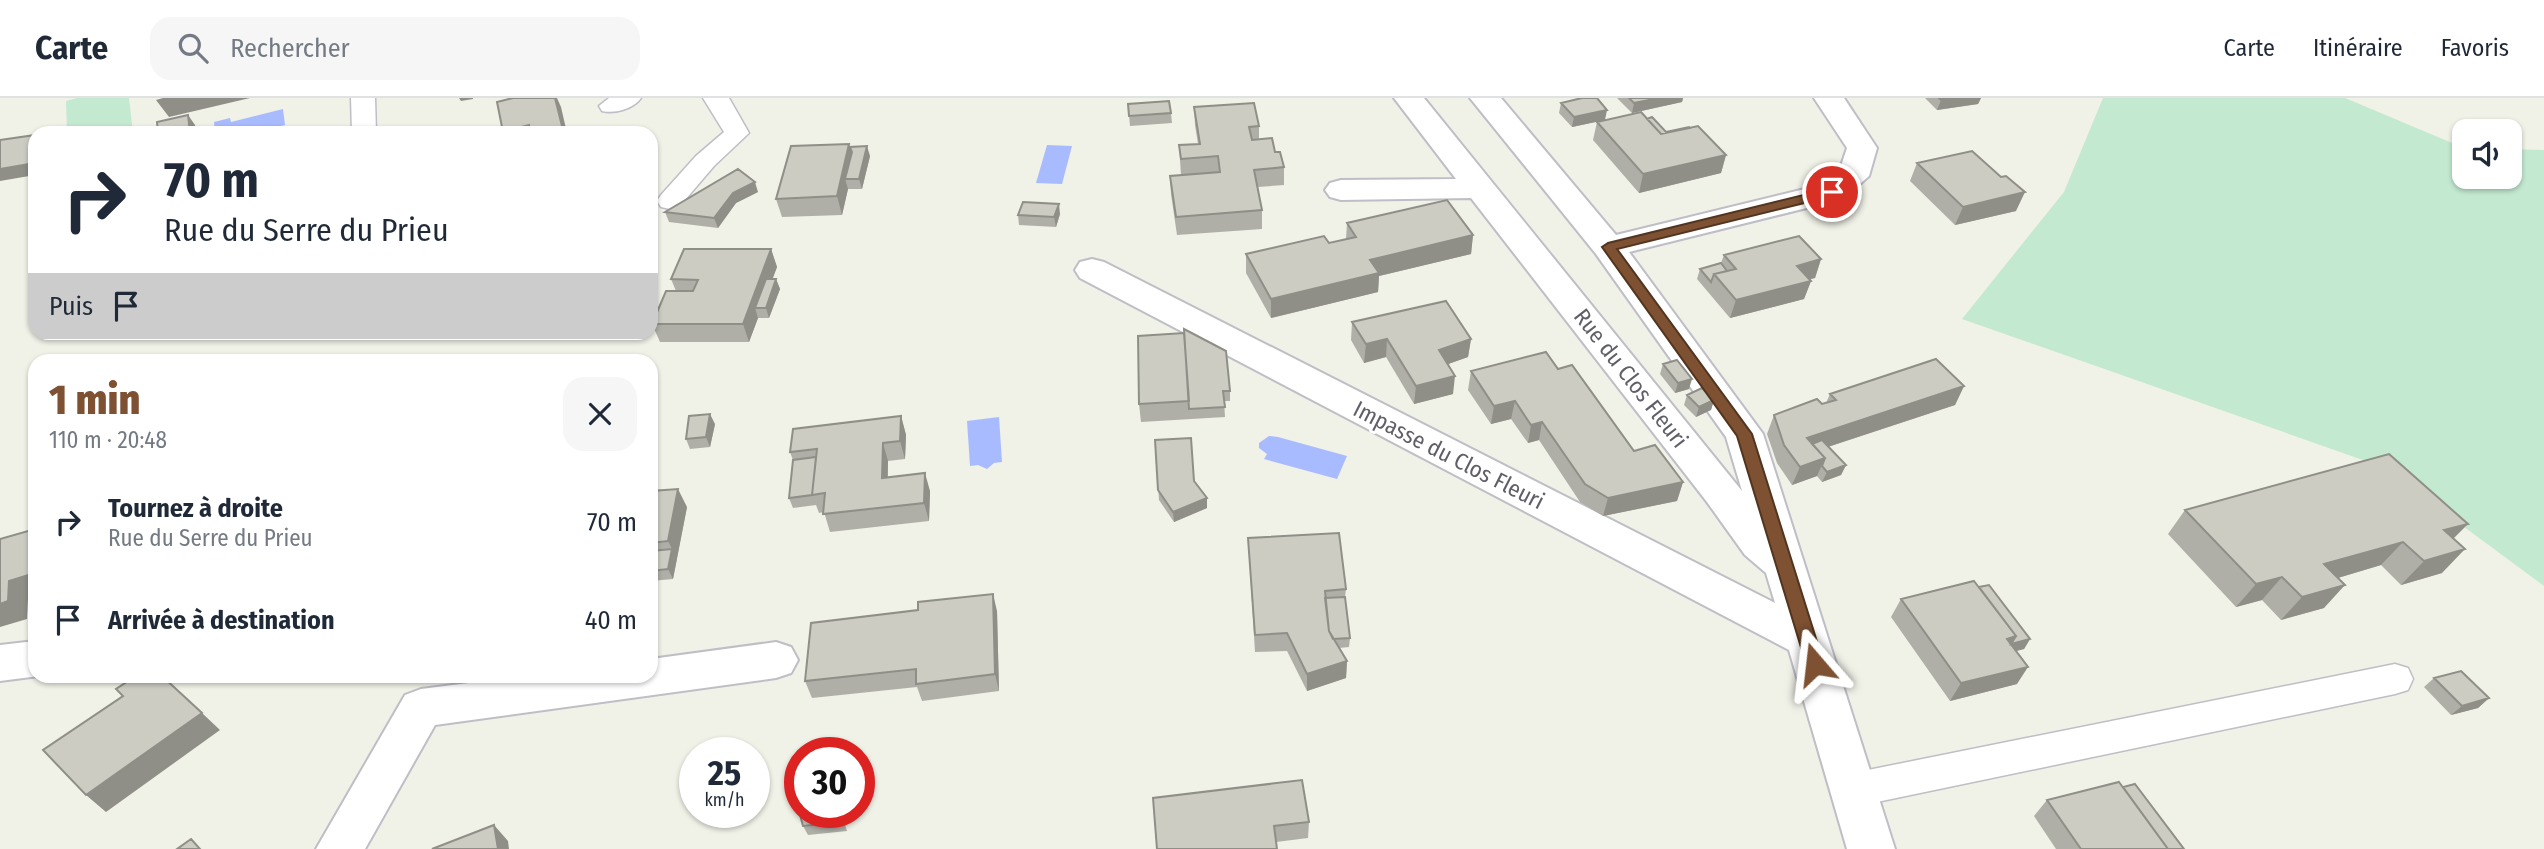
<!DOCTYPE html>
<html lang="fr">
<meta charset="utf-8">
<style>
:root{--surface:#fff;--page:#f6f6f7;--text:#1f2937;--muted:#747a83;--line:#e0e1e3;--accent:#7d5132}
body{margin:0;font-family:"Fira Sans Condensed",sans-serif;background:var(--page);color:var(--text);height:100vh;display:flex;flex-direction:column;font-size:26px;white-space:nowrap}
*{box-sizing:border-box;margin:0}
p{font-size:23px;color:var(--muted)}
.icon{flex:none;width:38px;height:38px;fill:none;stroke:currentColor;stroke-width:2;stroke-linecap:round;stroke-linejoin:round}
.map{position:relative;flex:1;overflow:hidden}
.drawer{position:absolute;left:28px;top:256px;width:630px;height:329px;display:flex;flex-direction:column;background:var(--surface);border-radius:21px;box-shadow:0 2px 5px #0004}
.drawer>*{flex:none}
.banner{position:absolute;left:28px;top:28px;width:630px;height:214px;border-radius:21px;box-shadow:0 2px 5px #0004;background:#fff;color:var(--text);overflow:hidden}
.buttons{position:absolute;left:2452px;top:21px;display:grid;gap:14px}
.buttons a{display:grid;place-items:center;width:70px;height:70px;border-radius:14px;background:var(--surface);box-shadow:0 2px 5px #0004;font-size:35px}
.speed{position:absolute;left:679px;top:639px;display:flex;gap:14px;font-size:35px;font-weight:700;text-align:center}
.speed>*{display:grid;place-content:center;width:91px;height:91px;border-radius:50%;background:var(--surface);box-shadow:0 2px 5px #0004;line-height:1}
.speed small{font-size:18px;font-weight:400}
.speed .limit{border:10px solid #d22;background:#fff;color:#111}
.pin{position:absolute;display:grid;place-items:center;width:60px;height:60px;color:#fff;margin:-30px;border:4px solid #fff;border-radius:50%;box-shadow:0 2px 7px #0007}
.me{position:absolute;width:77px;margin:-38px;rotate:343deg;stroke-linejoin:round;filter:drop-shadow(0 0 5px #0008)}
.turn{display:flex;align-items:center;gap:24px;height:147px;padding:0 21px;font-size:32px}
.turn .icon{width:91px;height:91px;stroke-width:2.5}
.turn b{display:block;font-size:49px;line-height:60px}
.then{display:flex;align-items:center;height:66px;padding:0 21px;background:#0003;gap:14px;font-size:26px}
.round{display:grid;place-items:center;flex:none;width:74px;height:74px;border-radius:21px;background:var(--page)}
.summary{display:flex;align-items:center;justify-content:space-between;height:119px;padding:0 21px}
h1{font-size:42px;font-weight:800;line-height:52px;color:var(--accent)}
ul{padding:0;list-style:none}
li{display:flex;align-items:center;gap:21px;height:98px;padding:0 21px}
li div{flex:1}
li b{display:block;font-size:26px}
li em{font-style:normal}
header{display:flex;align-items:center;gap:42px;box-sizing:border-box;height:98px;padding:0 35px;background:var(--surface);border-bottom:2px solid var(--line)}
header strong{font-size:33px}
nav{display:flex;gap:38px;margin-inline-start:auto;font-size:24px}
.search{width:490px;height:63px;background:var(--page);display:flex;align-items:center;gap:18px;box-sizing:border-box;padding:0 24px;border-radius:21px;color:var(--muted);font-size:26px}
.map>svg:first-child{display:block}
</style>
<header>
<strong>Carte</strong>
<div class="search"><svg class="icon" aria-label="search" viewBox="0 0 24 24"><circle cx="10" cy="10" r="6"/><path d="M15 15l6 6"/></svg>Rechercher</div>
<nav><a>Carte</a><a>Itinéraire</a><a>Favoris</a></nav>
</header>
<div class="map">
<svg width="2544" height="751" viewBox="0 0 2544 751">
<rect width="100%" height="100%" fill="#f0f1e7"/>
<path fill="#c3e9d0" d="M77,0H129L133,35H67L66,3Z
M2103,0H2345L2464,50V79H2510V51L2544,52V488L2383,369L1962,221L2064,94Z"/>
<path fill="#a9bbff" d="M283,11L285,27L251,35H215L214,24L230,20L231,24Z
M1047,47L1072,48L1062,86L1036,85Z
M999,319L1002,364L994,365L987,371L978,367L970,368L967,323Z
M1269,338L1278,339L1347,358L1337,381L1264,361L1267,356L1259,350V345Z"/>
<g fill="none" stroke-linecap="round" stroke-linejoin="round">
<g stroke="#bebec6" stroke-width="3">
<path id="service" d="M351,0H375L376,35H352Z
M609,0H641C633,11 615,16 602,13L599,8Z
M703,0H729L749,35L714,68L679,109L670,111L661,109L657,103L661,97L696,58L724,34Z
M2395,566L2408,570L2413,581L2408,592L2395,596L1853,709L1840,704L1834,692L1840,680L1853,675Z"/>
</g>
<g stroke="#bebec6" stroke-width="4">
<path id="minor" d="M1394,0H1424L1742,393L1726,339L1596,156L1470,0H1501L1616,137L1821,87L1839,74L1847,50L1814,0H1844L1877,50L1869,78L1843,101L1629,154L1763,336L1895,751H1847L1789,552L1080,180L1075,172L1080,164L1092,161L1104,164L1775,505L1766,475L1745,457L1707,404L1471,100L1341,102L1330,99L1325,92L1330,85L1341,82L1456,81Z
M35,543V578H39L0,583V547Z
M776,544L791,549L798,562L791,575L776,580L435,627L365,751H316L405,597L421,591L524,578H651V561Z"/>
</g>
<use href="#service" fill="#fff" fill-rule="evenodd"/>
<use href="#minor" fill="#fff" fill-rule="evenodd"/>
</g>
<path fill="#afafa8" d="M1617,0H1683L1682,4L1632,15Z
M1925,0H1981L1978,6L1937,12Z
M1561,5L1605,22L1572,29L1559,15Z
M1128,6L1171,15L1172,25L1130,28Z
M1194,9L1259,28V41L1275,54L1284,69V87L1258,89L1262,112V131L1177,137L1171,96L1170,78L1181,77L1179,47L1198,46L1195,27Z
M1647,21L1666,34L1726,57L1721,75L1639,95L1593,42L1597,24Z
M850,49L870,58L862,91H848L842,117L782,119L776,101Z
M1917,65L2016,113L1955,127L1910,83Z
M758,94L736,105L718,130L669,124L665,114Z
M1060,116L1056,129L1019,127L1018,117Z
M1347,125L1473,137L1471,156L1379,178L1378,194L1271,220L1246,175V156L1329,145L1346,141Z
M771,151L777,169L772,181H776L780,191L769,220H758L749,244H660L652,226L676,193L671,181Z
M1724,157L1821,161L1815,180L1809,181L1811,183L1804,201L1730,220L1697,181L1700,171L1721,165Z
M1352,224L1471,241L1468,259L1448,266L1453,296L1414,306L1386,259L1364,265L1351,242Z
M1138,238L1230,293V303H1224L1225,319L1141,324L1139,306Z
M1663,266L1689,291L1675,295L1660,276Z
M1558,271L1634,353L1683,384L1677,403L1603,418L1580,404L1539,342L1528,345L1511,321L1491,326L1468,292L1471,273Z
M1964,288L1955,307L1828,349L1846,367L1841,377L1822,384L1817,378L1792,387L1777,365L1767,336L1774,317L1826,305L1830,296Z
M1687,297L1714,302L1711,312L1696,319L1684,307Z
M901,318L906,337L905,361L888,363V379L930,393L929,423L830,434L824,414L819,415L816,407L793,410L789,400L793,362L790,354Z
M715,326L710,349L690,351L686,341Z
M1155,342L1194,383L1207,410L1174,424L1159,402Z
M651,393L687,409L673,481L651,483Z
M2185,412L2453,441L2442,475L2401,487L2381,467L2338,480L2324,510L2281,522L2262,502L2236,509L2168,436Z
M1248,440L1346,491L1345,499L1350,540L1349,549L1339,550L1347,563L1346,580L1307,593L1287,553L1255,554Z
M1979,489L2030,541L2024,551L2016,553L2017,586L1950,603L1891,519L1901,501Z
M997,513L999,593L922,603L917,589L812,600L805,583Z
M2434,580L2489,600L2478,610L2451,617L2424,589Z
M2123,689L2184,751H2056L2034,718L2047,702Z
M1153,700L1309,724L1308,740L1276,744Z
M841,714L847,733L808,737L803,728Z"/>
<path fill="#8f8f88" d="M163,0H250L169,19L156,2Z
M459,0H473V1L461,3Z
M555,0H557L561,9L567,35H549Z
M1659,0H1683L1682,4L1632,15L1634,5Z
M1956,0H1981L1978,6L1937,12L1941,2Z
M1607,12L1605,22L1572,29L1574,19Z
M188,17L195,27L196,35H190Z
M529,27L532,35H504L503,34Z
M849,46L854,64L845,81L848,91L842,117L837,98Z
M867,48L870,58L862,91L859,81Z
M1726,57L1721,75L1639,95L1643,76Z
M35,65V77L0,83V71Z
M755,84L758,94L736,105L718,130L714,120L733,95Z
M2025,94L2016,113L1955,127L1963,109Z
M1059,106L1060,116L1056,129L1054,119Z
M1473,137L1471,156L1379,178L1378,194L1271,220V201L1370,162Z
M771,151L777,169L762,210H755L758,220L749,244L743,226Z
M1821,161L1815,180L1790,186L1797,168Z
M776,181L780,191L769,220L766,210Z
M1811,183L1804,201L1730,220L1736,202Z
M1387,241L1386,259L1364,265L1366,246Z
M1471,241L1468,259L1437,270L1439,252Z
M1455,278L1453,296L1414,306L1416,288Z
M1692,281L1689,291L1675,295L1678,285Z
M1964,288L1955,307L1809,355L1807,340Z
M1714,302L1711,312L1696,319L1699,309Z
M1515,303L1511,321L1491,326L1494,308Z
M710,316L715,326L710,349L706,339Z
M901,318L906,337L905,361L900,343Z
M1542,324L1539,342L1528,345L1531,327Z
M883,345L888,363L887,398L882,380Z
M1825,360L1817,378L1792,387L1800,369Z
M1846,367L1841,377L1822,384L1827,374Z
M925,375L930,393L929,423L924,405Z
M1683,384L1677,403L1603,418L1608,400Z
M678,391L687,409L673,481L668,471L672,451L668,443Z
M1207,400V410L1174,424L1173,414Z
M2468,426L2445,449L2444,432Z
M2403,444L2381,467L2304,490L2324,466Z
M2465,451L2442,475L2401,487L2424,463Z
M35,475V499L28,501L27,521L0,529V506L9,483Z
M2282,479L2262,502L2236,509L2256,486Z
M2345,487L2324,510L2281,522L2302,499Z
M993,496L997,513L999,593L995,576Z
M2016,538L2004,556L2007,541Z
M2030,541L2024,551L2004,556L2011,546Z
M1347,563L1346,580L1307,593V576Z
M2028,569L2017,586L1950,603L1961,585Z
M2489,600L2478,610L2451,617L2462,608Z
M202,615L220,632L106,714L86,697Z
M494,727L508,743L509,751H498Z"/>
<path fill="#ccccc3" stroke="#8f8f88" stroke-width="2" d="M513,0H555L563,32L549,35H530L529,27L503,34L497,4Z
M1582,0H1597L1607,12L1574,19L1561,5Z
M1629,0H1659L1634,5Z
M1939,0H1956L1941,2Z
M1169,3L1171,15L1129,18L1128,6Z
M1254,5L1259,28L1249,29L1252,42L1272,40L1275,54H1280L1284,69L1254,72L1262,112L1176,119L1170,78L1220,74L1218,58L1181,61L1179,47L1200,46L1194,9Z
M1641,14L1661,36L1698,28L1726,57L1643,76L1597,24Z
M188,17L190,35H158L157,24Z
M1652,19L1666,34L1689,29L1690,30L1661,36L1647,21Z
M35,37V65L0,71V42Z
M849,46L837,98L776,101L791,48Z
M867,48L859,81H845L852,54L850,49Z
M1972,53L2001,79L2006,78L2025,94L1963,109L1917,65Z
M738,71L755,84L733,95L714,120L665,114Z
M1447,102L1473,137L1370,162L1379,175L1271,201L1246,156L1324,138L1329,145L1356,139L1347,125Z
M1023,104L1059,106L1054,119L1018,117Z
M1799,138L1821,161L1797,168L1811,183L1736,202L1714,176L1736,171L1724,157Z
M684,151H771L743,226H652L666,193H693L698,182L671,181Z
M1721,165L1727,173L1714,176L1711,184L1700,171Z
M766,181H776L766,210H755Z
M1446,203L1471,241L1439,252L1455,278L1416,288L1387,241L1366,246L1352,224Z
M1184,231L1226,253L1230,293H1223L1225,309L1189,311Z
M1184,235L1189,303L1139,306L1138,238Z
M1546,254L1558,271L1572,267L1634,353L1655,347L1683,384L1608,400L1585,386L1542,324L1531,327L1515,303L1494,308L1471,273Z
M1936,261L1964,288L1807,340L1825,360L1800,369L1784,347L1774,317L1817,301L1822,306L1836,302L1830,296Z
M1677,262L1692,281L1678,285L1663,266Z
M1702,290L1714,302L1699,309L1687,297Z
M710,316L706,339L686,341L689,318Z
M901,318L900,343L883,345L882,380L925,375L924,405L823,416L825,395L812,397L817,351L790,354L793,331Z
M1191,340L1194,383L1207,400L1173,414L1158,392L1155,342Z
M1822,342L1846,367L1827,374L1822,368L1825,360L1812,346Z
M2389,356L2468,426L2444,432L2465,451L2424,463L2403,444L2324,466L2345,487L2302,499L2282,479L2256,486L2185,412Z
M816,359L812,397L789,400L793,362Z
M678,391L668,443L651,445V393Z
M35,431V475L9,483L8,503L0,506V441Z
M1339,435L1346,491L1325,493L1329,533L1347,563L1307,576L1287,535L1255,537L1248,440Z
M672,451L668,471L651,473V453Z
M1974,483L2016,538L2007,541L2028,569L1961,585L1901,501Z
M1989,487L2030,541L2011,546L2016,538L1979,489Z
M993,496L995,576L916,586V571L805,583L811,525L918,512V504Z
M1345,499L1350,540L1333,541L1329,533L1325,500Z
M2461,573L2489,600L2462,608L2434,580Z
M136,578H162L202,615L86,697L43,652L123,598L116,591Z
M800,676V714H839L843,724L803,728L790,680Z
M1302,682L1309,724L1274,728L1277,751H1157L1153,700Z
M2119,684L2168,751H2081L2047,702Z
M2135,686L2184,751H2168L2123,689Z
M494,727L498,751H432Z
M191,741L200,751H177Z"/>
<path fill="#7d5132" stroke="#513520" stroke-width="2" d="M1832,90L1839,94L1837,97L1617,151L1752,336L1824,566L1821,572L1815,574L1809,572L1806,566L1737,338L1602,149L1608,145Z"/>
<g text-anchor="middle" stroke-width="6" stroke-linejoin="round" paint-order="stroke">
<g font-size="23" fill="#5e5f68" stroke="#fff">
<text transform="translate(1631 280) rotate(52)" y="8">Rue du Clos Fleuri</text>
<text transform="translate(1449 357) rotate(27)" y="8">Impasse du Clos Fleuri</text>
</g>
</g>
</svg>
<div class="buttons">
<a><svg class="icon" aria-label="sound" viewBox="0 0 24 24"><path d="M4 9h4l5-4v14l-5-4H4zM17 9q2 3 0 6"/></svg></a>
</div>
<div class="speed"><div>25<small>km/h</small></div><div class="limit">30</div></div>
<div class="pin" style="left:1832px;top:94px;background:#d93025"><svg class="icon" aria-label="arrive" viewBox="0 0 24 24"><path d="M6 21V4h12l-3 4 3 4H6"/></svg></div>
<svg class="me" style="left:1815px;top:566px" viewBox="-20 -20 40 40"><path d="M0-17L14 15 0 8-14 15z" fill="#7d5132" stroke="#fff" stroke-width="4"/></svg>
<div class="banner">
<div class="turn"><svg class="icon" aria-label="right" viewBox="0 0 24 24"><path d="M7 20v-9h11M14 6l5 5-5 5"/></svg><div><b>70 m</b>Rue du Serre du Prieu</div></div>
<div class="then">Puis<svg class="icon" aria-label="arrive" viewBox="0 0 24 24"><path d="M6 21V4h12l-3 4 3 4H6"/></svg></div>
</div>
<section class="drawer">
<div class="summary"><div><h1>1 min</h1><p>110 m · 20:48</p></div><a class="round"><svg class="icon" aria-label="close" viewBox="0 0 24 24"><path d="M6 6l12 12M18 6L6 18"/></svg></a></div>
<ul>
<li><svg class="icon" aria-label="right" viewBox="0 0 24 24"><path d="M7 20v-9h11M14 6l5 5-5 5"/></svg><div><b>Tournez à droite</b><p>Rue du Serre du Prieu</p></div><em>70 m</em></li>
<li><svg class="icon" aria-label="arrive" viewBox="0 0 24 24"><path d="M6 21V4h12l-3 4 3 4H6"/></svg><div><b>Arrivée à destination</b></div><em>40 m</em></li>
</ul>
</section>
</div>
